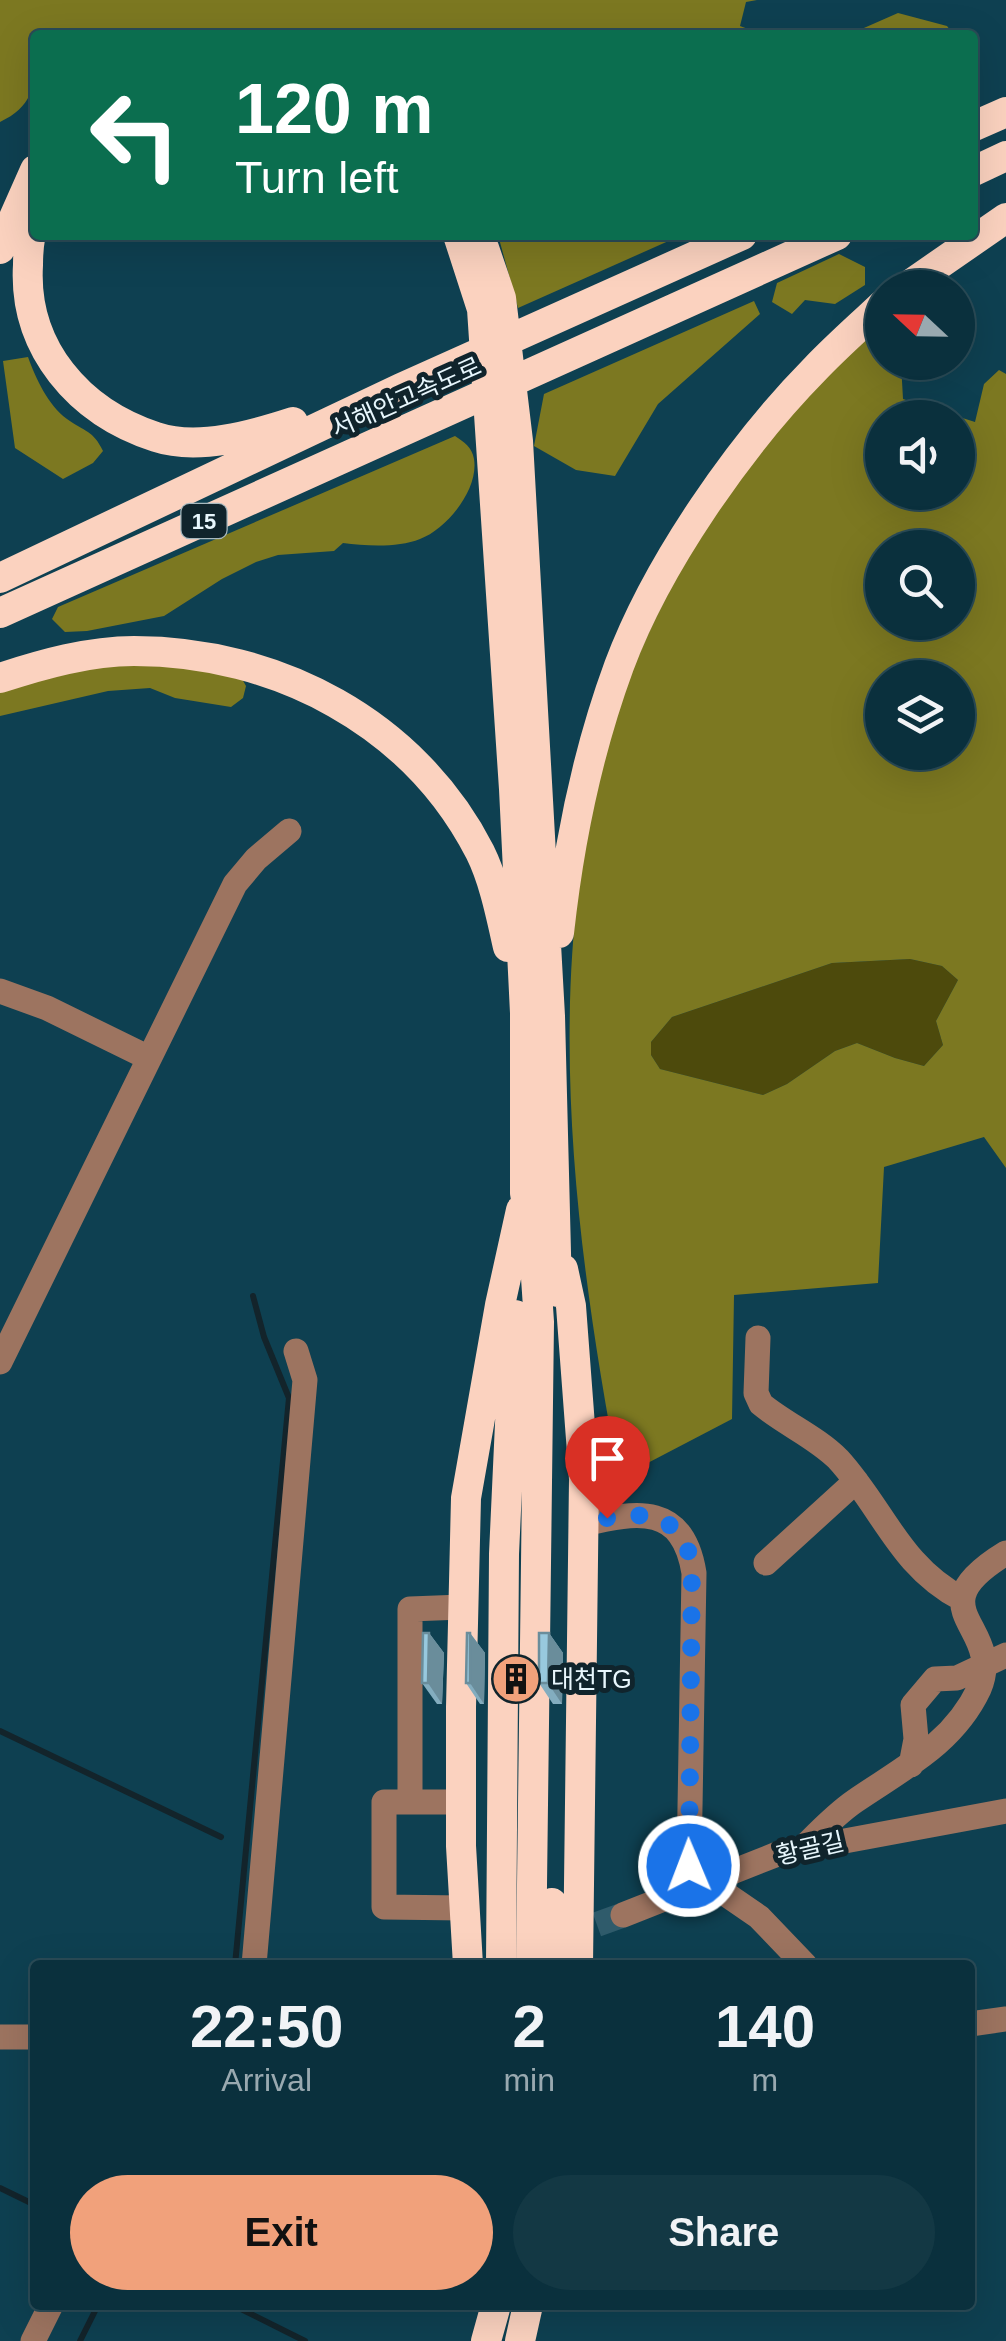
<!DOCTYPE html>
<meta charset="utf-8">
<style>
:root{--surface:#0a303d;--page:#133844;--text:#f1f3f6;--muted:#99a9b0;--line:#2a4b57;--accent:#f1a17b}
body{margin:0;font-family:Arial,"Noto Sans KR",sans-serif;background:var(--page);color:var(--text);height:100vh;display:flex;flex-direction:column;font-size:38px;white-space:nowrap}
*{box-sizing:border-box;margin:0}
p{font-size:32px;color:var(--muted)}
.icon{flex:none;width:55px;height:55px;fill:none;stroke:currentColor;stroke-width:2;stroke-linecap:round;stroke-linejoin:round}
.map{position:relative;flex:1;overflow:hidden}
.sheet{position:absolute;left:30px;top:1960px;width:945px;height:350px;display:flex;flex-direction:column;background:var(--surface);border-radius:10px;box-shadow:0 10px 40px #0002,0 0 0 2px var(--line)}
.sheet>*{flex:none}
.top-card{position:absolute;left:30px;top:30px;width:948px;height:210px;border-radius:10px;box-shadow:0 10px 40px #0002,0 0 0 2px var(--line);background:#0b6e4f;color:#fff;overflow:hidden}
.needle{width:65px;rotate:292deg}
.tools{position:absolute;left:865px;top:270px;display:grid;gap:20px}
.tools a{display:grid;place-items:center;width:110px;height:110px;border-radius:50%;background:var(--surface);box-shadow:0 10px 40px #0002,0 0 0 2px var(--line);font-size:50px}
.pin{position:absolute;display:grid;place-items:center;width:85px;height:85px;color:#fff;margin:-102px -42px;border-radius:50% 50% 50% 0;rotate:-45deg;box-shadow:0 0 10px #0007}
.pin .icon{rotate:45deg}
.me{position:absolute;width:110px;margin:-55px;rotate:359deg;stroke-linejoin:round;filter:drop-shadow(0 0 8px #0008)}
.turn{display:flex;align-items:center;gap:35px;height:210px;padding:0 40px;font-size:45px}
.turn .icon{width:130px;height:130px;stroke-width:2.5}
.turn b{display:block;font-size:70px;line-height:85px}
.eta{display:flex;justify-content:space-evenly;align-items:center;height:170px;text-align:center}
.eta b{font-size:60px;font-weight:800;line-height:70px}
.cta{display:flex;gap:20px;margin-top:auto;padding:20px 40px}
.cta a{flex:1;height:115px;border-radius:60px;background:var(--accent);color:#111;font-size:40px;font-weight:800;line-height:115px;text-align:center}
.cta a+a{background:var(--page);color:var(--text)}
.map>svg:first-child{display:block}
</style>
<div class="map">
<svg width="1006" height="2341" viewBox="0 0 1006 2341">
<rect width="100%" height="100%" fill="#0e4051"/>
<path fill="#4d4a0c" d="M910,959L942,966L958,980L936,1021L943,1045L924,1066L895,1058L857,1043L835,1051L787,1084L763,1095L660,1069L651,1055V1042L672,1017L832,963Z"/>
<path fill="#7c7821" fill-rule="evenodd" d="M0,0H757L746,2L740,26L764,35H269L211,28L172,35H35C35,73 41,103 0,122Z
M898,13L947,26L954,35H848Z
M498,235H682L518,308Z
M839,254L865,267V285L835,304L805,300L792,314L772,302L777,283Z
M754,301L760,314L658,404L615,476L576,470L534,446L544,394Z
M882,322V362L901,363L903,399L975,422L984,384L999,370L1006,374V1168L984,1137L884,1167L878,1283L734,1295L732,1419L619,1478C565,1191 525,861 668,594C679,572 690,548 704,528C732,487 763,444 797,408C824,378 854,350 882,322ZM882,418H958V492H882ZM882,548H958V622H882ZM882,678H958V752H882ZM910,959L942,966L958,980L936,1021L943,1045L924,1066L895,1058L857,1043L835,1051L787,1084L763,1095L660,1069L651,1055V1042L672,1017L832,963Z
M28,357C36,379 48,405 67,419C85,432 93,430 103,451L93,463L63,479L15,448L3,361Z
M455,436C464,442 472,447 474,459C479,489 447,529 420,539C398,548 366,546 343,543L334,551L278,555L256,562L222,579L164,616L87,631L65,632L52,619L58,607Z
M101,665H180L241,677L246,686L243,698L231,707L175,698L150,688L108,691L0,716V691Z"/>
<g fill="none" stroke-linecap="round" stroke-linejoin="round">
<path stroke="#13242b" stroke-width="6" d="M0,1731L221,1837
M235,1965L289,1398L264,1337L253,1296
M0,2188L35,2205
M233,2305L305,2341
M80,2341L98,2305"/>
<path stroke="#2f5b6b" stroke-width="25" stroke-dasharray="25 12" stroke-linecap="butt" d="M562,1937L623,1915"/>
<path stroke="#9d7460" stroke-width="25" d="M0,991L47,1008L149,1058
M758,1338L756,1393L761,1404C785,1424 816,1437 838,1459C883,1508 899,1566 962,1599
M0,1362L235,884L256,859L289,831
M584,1524C638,1511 683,1504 694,1573L689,1866L695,1873L759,1917L805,1965
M766,1563L856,1481
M911,1765L916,1739L913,1705L935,1679L957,1678L1006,1655
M410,1802V1609L462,1607
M461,1802H384V1907L464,1908
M804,1847C820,1831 836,1814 855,1801C903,1768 953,1744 979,1689C1006,1625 911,1611 1006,1553
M623,1915L780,1853L1006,1811
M254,1965L305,1380L296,1351
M970,2024L1006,2019
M0,2037H35
M33,2341L51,2305"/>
<path stroke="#fbd2bf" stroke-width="30" d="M972,127L1006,112
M972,172L1006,156
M35,220C29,235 28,249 28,265C23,348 79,412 156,437C198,451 253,435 293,422
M458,235L482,309L514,789L525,1013V1193L534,1248L539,1322L531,1965
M484,248L501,298L518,441L550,1016L557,1292
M0,249L35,170
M905,288L1006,218
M0,578L401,388L742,235
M0,613L837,235
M0,678C43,664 89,651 134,651C277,651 414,723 480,852C494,880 501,916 508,947
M559,933C569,841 587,753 619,666C657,564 740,445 816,368C837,346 860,326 882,305
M563,1269L571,1306L584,1479L578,1965
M552,1903L553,1965
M468,1965L461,1846V1707L466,1498L500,1305L521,1210
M501,1965L504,1554L515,1315
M486,2341L496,2305
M520,2341L528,2305"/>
</g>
<path fill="#83adbf" d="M429,1633L444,1653L442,1704H437L422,1683Z
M470,1633L485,1653L484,1704H480L466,1683Z
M549,1633L563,1653L562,1704H553L539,1683Z"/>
<path fill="#6a8d9b" d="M429,1633L444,1653L442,1704L428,1683Z
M470,1633L485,1653L484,1704L470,1683Z
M549,1633L563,1653L562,1704L548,1683Z"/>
<path fill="#98c9de" stroke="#6a8d9b" stroke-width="2.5" d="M423,1633H429L428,1683H422Z
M467,1633H470V1683H466Z
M539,1633H549L548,1683H539Z"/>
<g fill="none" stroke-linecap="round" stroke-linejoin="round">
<path stroke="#1a73e8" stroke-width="18" stroke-dasharray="0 32.4" d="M607,1518C653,1512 673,1513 692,1560L689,1866"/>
</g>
<defs>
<g id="building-disc" transform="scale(2.5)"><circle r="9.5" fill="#f1a17b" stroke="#10242c"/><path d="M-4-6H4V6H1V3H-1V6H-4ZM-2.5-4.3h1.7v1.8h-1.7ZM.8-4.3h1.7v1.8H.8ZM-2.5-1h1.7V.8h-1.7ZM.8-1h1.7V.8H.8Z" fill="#111"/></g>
</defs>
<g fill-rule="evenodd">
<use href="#building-disc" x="516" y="1679"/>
</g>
<g text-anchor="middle" stroke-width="10" stroke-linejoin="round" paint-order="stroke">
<rect fill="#10242c" stroke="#a7b8be" stroke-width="2.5" x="181.5" y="504" width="45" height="34" rx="8"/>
<g font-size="22" font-weight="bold" fill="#e8f7fd">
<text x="204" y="529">15</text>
</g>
<g font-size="25" fill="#e8f7fd" stroke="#10242c">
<text transform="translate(406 397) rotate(-24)" y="9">서해안고속도로</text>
<text transform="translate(810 1848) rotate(-13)" y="9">황골길</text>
</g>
<g font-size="25" fill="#e8f7fd" stroke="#10242c" text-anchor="start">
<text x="551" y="1688">대천TG</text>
</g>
</g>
</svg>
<div class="tools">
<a><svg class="needle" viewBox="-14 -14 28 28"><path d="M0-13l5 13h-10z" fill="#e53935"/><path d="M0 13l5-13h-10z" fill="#99a9b0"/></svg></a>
<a><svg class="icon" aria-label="sound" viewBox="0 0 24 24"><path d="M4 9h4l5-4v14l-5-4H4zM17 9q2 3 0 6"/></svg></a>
<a><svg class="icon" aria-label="search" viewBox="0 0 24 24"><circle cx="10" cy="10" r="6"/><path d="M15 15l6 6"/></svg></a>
<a><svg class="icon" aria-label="layers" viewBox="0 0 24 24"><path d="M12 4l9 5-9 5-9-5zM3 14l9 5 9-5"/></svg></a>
</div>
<div class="pin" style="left:607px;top:1518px;background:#d93025"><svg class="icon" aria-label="arrive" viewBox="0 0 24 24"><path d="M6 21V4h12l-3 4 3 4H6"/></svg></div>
<svg class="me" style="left:689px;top:1866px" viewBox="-20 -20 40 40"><circle r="17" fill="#1a73e8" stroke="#fff" stroke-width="3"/><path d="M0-11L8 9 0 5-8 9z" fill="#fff"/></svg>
<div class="top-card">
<div class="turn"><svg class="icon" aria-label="left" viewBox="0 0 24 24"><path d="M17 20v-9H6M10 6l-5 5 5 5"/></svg><div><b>120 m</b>Turn left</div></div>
</div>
<section class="sheet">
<div class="eta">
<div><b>22:50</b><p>Arrival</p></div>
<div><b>2</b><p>min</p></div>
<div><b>140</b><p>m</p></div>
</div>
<div class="cta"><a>Exit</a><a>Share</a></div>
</section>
</div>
